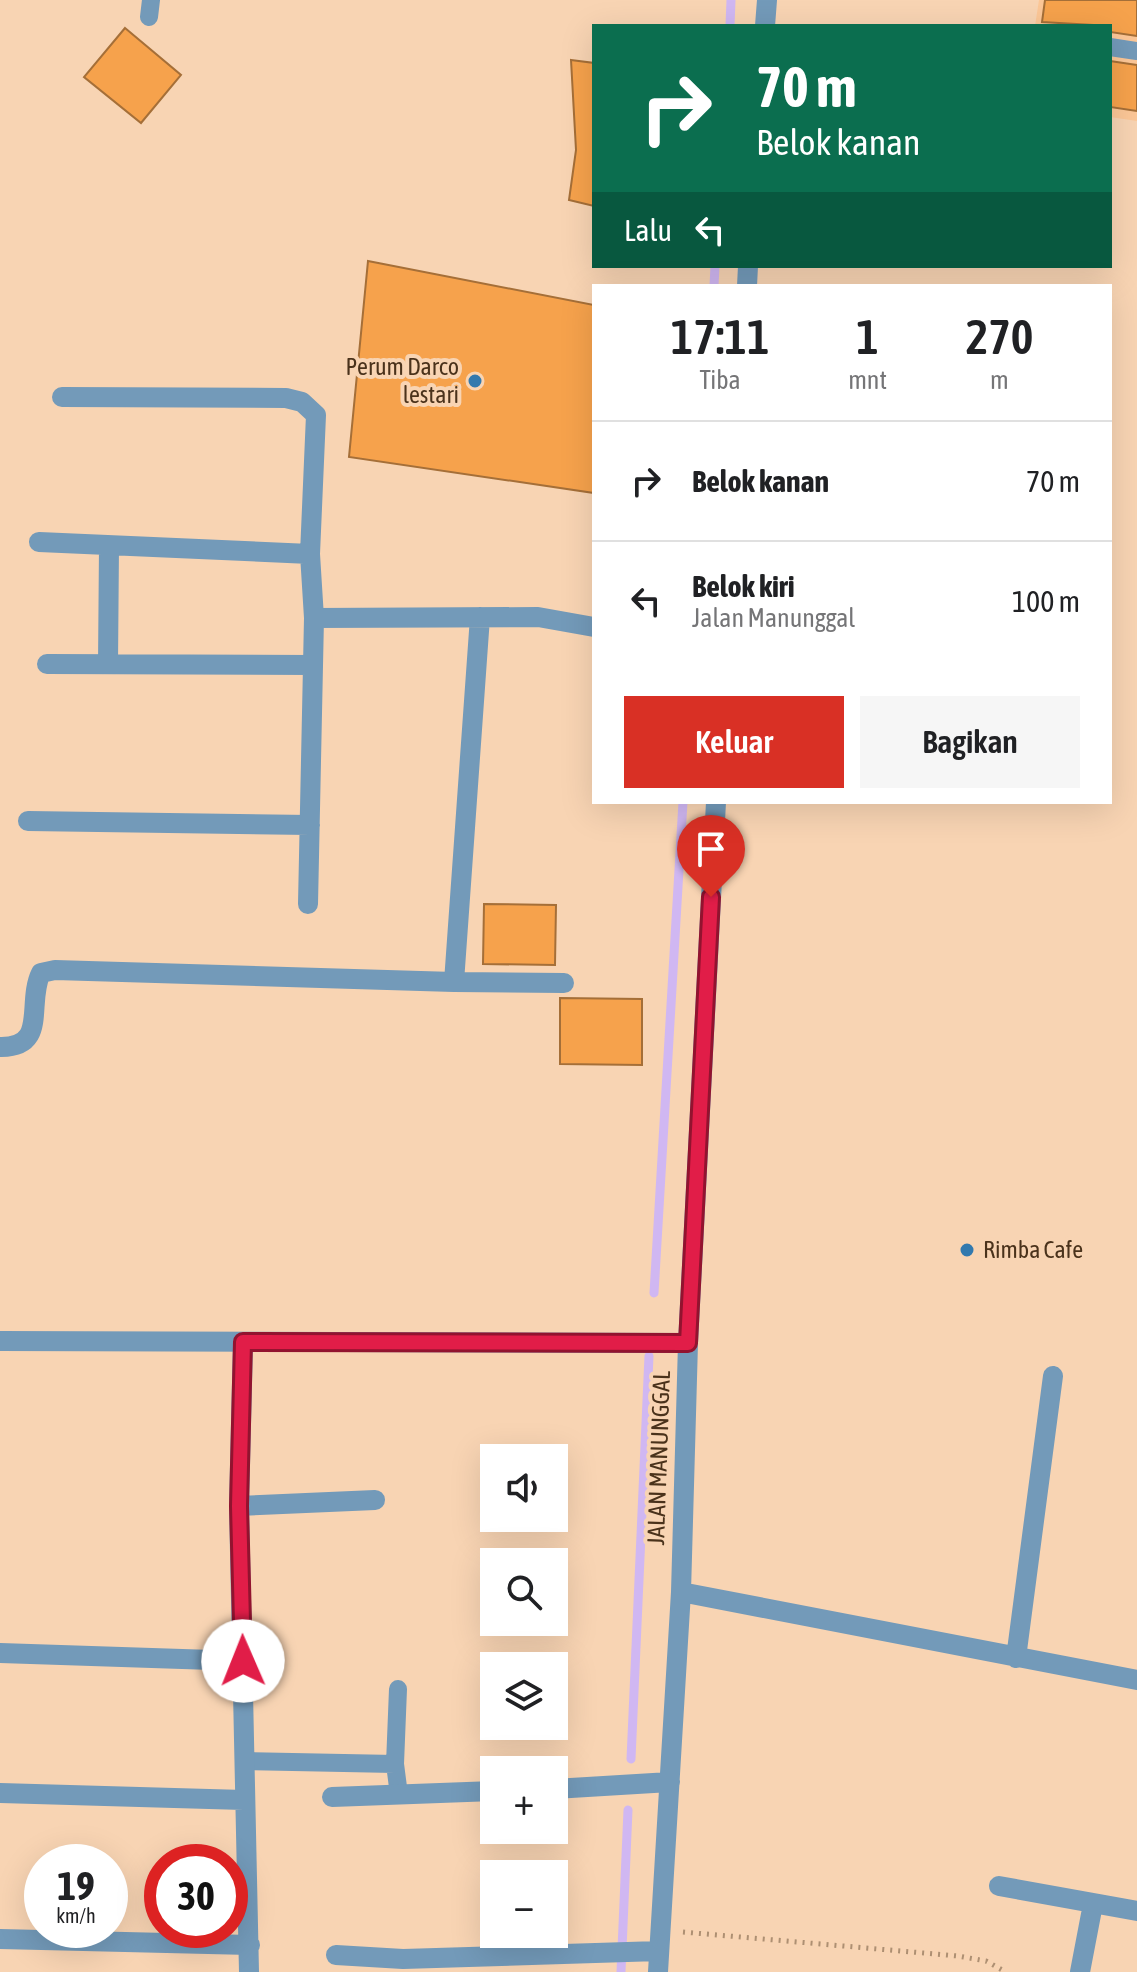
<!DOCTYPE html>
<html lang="id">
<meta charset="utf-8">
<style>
:root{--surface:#fff;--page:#f6f6f6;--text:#202124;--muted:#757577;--line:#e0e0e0;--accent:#d93025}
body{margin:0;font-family:"Asap Condensed",sans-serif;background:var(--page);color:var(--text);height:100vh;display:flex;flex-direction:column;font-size:30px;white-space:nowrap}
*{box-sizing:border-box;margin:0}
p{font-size:26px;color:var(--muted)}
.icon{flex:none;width:44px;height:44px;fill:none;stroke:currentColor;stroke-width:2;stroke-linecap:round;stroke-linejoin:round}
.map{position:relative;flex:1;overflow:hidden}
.details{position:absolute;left:592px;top:284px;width:520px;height:520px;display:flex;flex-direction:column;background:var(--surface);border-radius:0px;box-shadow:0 8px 32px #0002}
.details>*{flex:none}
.top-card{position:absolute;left:592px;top:24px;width:520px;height:244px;border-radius:0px;box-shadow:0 8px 32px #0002;background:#0b6e4f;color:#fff;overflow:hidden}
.fabs{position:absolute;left:480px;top:1444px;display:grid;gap:16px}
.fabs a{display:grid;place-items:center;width:88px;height:88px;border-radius:0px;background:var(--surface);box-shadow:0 8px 32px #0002;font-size:40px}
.speed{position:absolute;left:24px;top:1844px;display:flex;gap:16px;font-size:40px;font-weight:700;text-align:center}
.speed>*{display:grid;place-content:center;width:104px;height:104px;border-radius:50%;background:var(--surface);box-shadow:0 8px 32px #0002;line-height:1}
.speed small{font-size:20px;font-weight:400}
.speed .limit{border:12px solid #d22;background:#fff;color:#111}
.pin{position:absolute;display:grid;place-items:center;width:68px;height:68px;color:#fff;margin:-82px -34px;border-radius:50% 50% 50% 0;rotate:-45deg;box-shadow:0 0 8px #0007}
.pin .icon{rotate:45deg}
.me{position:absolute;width:88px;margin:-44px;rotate:359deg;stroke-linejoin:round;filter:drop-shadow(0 0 6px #0008)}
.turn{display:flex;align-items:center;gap:28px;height:168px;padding:0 32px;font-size:36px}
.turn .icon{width:104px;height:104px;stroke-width:2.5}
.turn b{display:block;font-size:56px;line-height:68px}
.then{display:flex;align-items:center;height:76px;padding:0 32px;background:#0003;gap:16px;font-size:30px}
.eta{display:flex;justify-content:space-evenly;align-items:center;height:136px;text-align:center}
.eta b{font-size:48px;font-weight:600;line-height:56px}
.primary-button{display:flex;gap:16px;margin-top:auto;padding:16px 32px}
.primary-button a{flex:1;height:92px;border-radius:0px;background:var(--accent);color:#fff;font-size:32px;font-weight:600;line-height:92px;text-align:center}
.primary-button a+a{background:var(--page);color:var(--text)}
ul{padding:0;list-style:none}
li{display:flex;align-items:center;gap:24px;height:120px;padding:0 32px;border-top:2px solid var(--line)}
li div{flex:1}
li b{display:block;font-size:30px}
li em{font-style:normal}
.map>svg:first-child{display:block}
</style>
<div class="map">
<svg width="1137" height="1972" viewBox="0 0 1137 1972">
<rect width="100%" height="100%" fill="#f8d4b3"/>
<path fill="#fcc797" d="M1039,0H1137V121L1110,117V26H1035Z"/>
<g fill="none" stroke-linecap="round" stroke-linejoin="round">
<path stroke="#d0b7f2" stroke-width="9" d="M730,26L731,0
M714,286L715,266
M654,1293L683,802
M631,1759L649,1356
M621,1972L628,1810"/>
</g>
<path fill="#f6a24c" stroke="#a56f38" stroke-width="2" d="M1045,0H1137V36L1110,32V26L1042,22Z
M125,28L181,75L141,123L84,77Z
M571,60L594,63V206L569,200L576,150Z
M1110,61L1137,65V111L1110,107Z
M368,261L594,305V493L349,457Z
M484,904L556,905L555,965L483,964Z
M560,998L642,999V1065L560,1064Z"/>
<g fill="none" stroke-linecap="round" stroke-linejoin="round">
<path stroke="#ad8f72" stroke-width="5" stroke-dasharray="2 6" stroke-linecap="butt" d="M683,1932L958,1956L986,1961L1006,1972"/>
<path stroke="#739ab9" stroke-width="18" d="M149,17L151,0
M1110,47L1137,51
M244,1761L395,1764L399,1795
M395,1764L398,1689"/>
<path stroke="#739ab9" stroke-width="20" d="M765,26L767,0
M747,286L748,266
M62,397L286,398L302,402L316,415L310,554L314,618
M39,542L310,554
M480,617L454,982L564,983
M47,664L313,665
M108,664L109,546
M28,821L310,825
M308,904L314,618L538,617L594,627
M0,1047C49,1048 26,1003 41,973L55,970L454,982
M0,1341L688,1343
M243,1342L239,1506L249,1972
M239,1506L375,1500
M681,1592L1137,1680
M0,1653L243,1661
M1016,1658L1053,1376
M554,1789L670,1782
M0,1793L244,1800
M332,1797L494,1791
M999,1886L1137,1911
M0,1939L250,1945
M336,1955L403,1959L659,1951
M658,1972L681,1592L688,1343L716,802
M1080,1972L1093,1904"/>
</g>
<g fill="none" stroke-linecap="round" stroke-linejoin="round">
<g stroke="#92132f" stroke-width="20">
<path id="route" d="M243,1661L239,1506L243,1342L688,1343L711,897"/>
</g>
<use href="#route" stroke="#e11d48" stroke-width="14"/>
</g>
<g fill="#3279ae" stroke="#f8d4b3" stroke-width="3">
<circle cx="475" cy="381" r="8"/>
<circle cx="967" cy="1250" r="8"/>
</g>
<g text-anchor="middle" stroke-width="8" stroke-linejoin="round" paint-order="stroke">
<g font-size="24" fill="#4a321b" stroke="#f8d4b3" text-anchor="end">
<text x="459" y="375">Perum Darco<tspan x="459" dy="28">lestari</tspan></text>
<text x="983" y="1258" text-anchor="start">Rimba Cafe</text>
</g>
<g font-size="24" fill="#4a321b" stroke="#f8d4b3">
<text transform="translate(659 1458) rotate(-88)" y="8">JALAN MANUNGGAL</text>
</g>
</g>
</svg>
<div class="fabs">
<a><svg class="icon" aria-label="sound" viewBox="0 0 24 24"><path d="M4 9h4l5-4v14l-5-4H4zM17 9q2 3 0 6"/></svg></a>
<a><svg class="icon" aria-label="search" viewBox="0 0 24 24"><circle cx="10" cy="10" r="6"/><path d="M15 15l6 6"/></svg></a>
<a><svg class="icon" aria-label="layers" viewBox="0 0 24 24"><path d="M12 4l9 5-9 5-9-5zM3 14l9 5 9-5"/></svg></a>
<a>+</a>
<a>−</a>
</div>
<div class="speed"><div>19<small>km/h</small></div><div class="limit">30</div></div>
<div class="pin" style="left:711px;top:897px;background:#d93025"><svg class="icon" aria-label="arrive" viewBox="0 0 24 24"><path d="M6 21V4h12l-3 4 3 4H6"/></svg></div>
<svg class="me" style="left:243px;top:1661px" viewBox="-20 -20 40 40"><circle r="19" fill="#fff"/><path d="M0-13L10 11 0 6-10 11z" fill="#e11d48"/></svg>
<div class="top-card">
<div class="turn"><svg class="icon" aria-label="right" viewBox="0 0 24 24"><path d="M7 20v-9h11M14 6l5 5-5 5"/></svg><div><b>70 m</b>Belok kanan</div></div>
<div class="then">Lalu<svg class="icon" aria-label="left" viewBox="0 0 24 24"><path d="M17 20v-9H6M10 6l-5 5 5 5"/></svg></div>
</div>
<section class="details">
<div class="eta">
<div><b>17:11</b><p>Tiba</p></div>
<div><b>1</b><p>mnt</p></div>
<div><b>270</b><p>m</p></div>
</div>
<ul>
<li><svg class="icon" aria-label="right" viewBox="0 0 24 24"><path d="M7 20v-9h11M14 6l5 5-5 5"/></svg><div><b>Belok kanan</b></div><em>70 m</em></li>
<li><svg class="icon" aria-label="left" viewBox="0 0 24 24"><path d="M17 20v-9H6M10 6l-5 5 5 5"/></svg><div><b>Belok kiri</b><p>Jalan Manunggal</p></div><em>100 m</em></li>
</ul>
<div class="primary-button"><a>Keluar</a><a>Bagikan</a></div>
</section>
</div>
